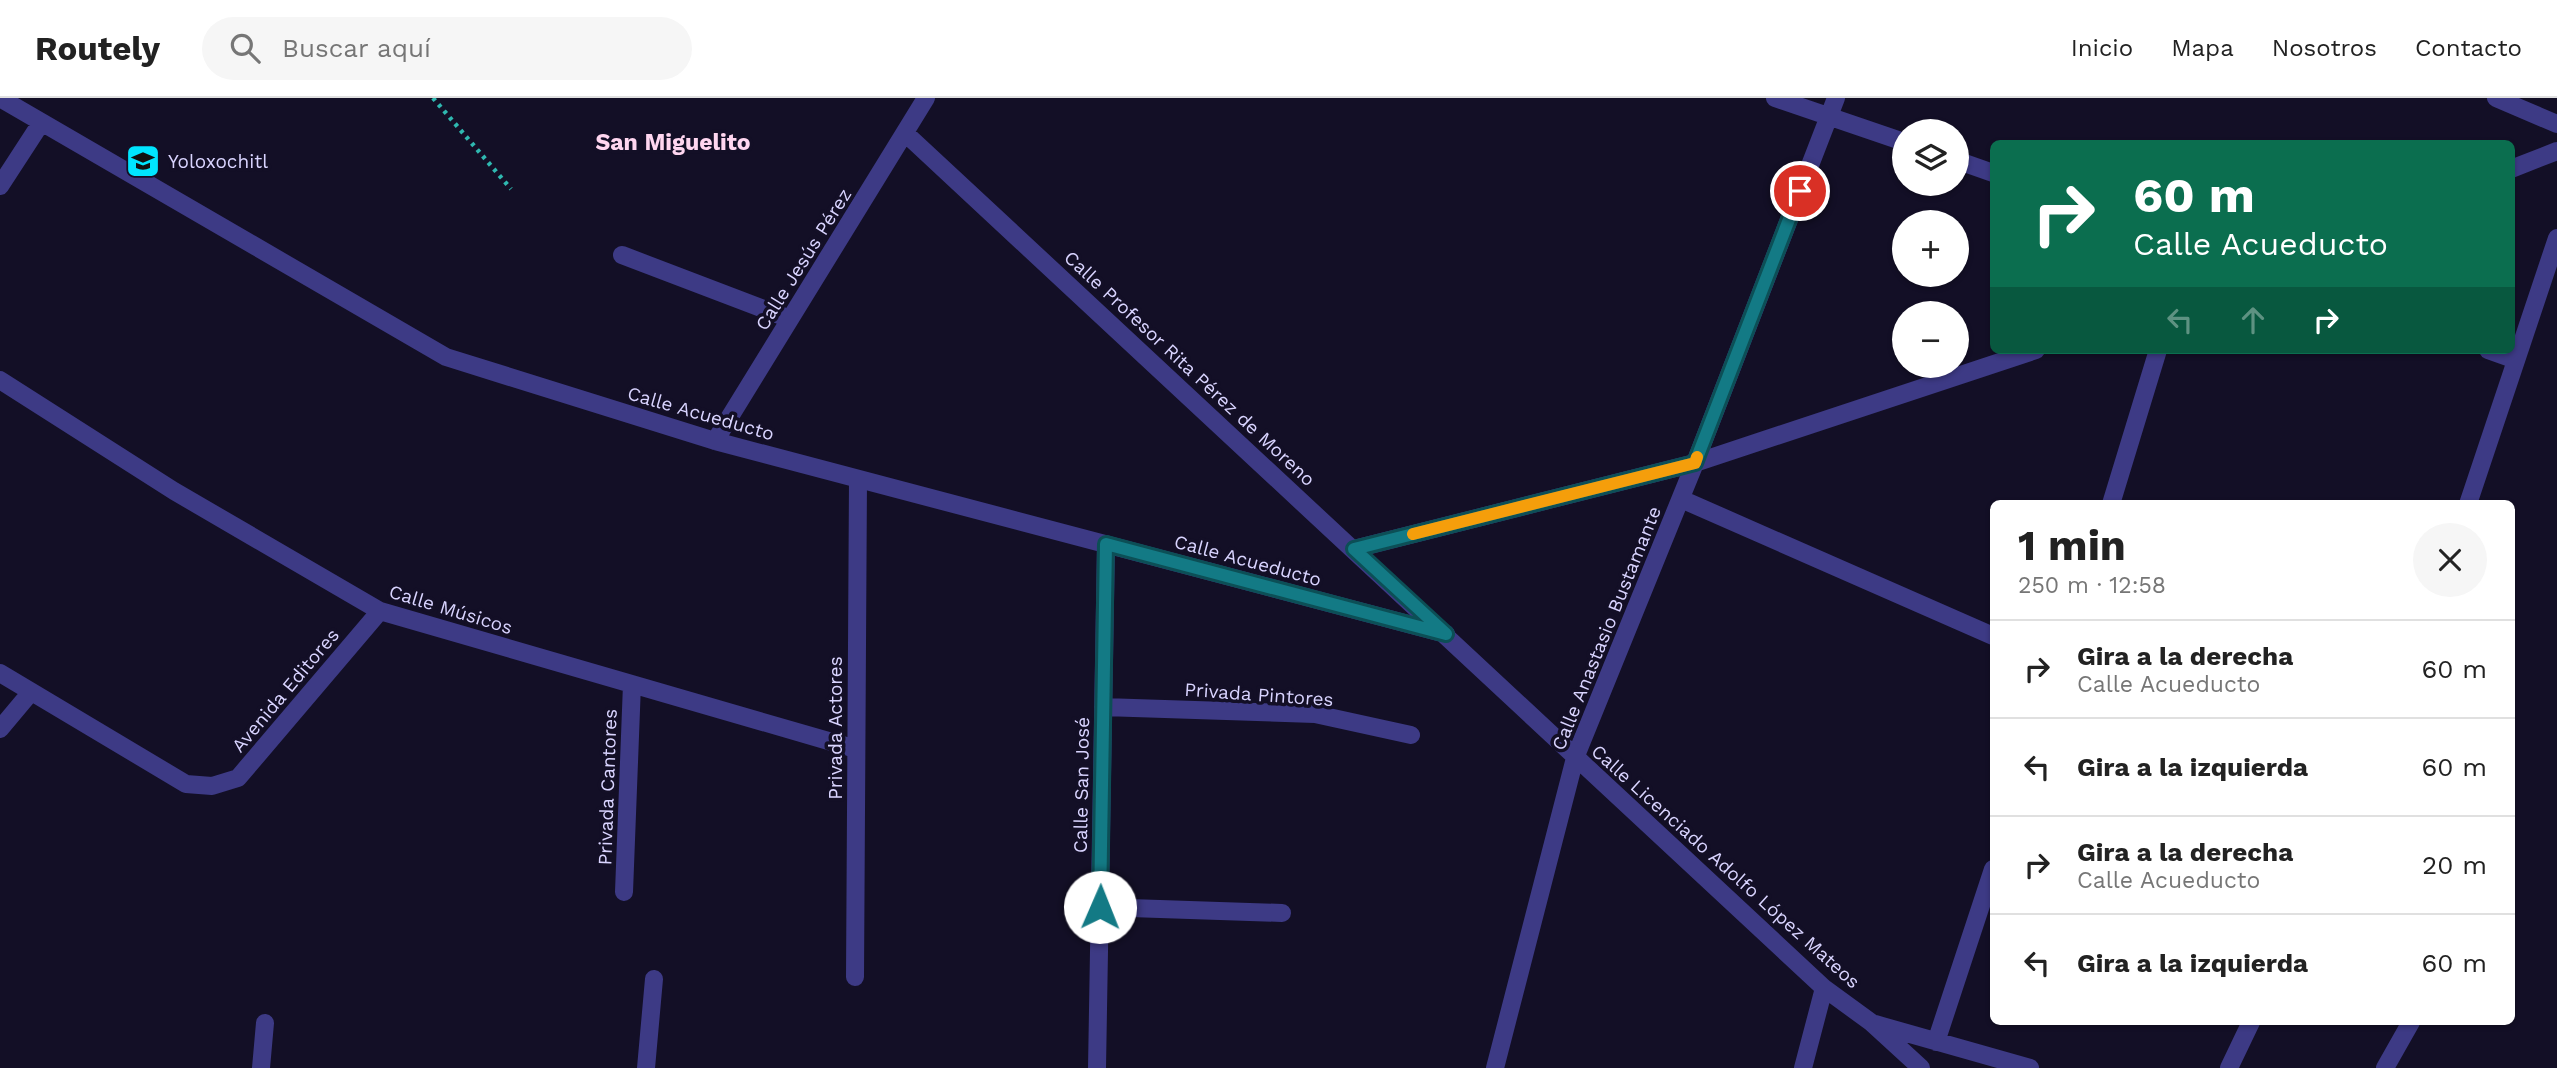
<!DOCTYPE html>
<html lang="es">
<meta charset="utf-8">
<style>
:root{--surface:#fff;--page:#f6f6f6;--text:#222;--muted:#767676;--line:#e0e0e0}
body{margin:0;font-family:"Work Sans",sans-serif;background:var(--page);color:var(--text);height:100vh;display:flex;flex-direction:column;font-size:26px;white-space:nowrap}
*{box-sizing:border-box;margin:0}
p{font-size:23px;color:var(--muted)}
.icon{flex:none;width:38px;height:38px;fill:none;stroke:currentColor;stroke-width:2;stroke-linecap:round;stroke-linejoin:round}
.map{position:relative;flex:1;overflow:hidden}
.details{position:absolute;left:1990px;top:402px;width:525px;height:525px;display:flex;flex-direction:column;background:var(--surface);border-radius:10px;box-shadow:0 2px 5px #0004}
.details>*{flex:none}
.guide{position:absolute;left:1990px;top:42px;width:525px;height:214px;border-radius:10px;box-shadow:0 2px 5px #0004;background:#0b6e4f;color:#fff;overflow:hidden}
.controls{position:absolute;left:1892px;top:21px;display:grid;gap:14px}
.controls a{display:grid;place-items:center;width:77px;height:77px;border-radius:50%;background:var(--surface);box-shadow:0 2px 5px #0004;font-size:35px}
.pin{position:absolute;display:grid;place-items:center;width:60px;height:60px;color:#fff;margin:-30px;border:4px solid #fff;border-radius:50%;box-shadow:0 2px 7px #0007}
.me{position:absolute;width:77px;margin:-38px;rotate:1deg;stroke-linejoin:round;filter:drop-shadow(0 0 5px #0008)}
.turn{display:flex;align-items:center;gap:24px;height:147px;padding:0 28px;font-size:32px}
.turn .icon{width:91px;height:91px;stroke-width:2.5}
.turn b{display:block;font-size:49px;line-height:60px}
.lanes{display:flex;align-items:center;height:66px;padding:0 28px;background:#0003;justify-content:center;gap:35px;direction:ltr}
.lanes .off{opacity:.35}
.round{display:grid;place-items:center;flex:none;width:74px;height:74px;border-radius:37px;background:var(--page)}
.headline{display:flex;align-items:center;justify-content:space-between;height:119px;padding:0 28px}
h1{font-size:42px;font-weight:700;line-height:52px}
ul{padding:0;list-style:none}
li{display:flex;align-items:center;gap:21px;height:98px;padding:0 28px;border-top:2px solid var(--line)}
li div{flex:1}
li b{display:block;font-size:26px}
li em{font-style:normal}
header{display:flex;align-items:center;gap:42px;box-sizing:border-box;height:98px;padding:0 35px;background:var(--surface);border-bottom:2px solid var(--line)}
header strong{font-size:33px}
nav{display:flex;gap:38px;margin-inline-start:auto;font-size:24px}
.search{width:490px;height:63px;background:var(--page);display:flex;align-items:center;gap:18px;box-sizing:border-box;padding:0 24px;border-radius:38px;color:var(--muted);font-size:26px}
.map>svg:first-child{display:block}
</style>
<header>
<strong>Routely</strong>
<div class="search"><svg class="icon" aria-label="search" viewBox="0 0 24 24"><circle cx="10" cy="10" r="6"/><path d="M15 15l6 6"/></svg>Buscar aquí</div>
<nav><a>Inicio</a><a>Mapa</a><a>Nosotros</a><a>Contacto</a></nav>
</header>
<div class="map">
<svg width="2557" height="970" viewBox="0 0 2557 970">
<rect width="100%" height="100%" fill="#130f26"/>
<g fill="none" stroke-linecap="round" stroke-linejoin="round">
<path stroke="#2fb8b0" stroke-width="4.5" stroke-dasharray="3.5 5" stroke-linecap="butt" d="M433,0L511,91"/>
<path stroke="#3d3a85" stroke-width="18" d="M0,0L446,259L715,343L1446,536
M1775,0L1904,44
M2496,0L2557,26
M905,35L1824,890L1872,925L1921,970
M1956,62L1993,75
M2511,71L2557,53
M0,88L41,25
M622,157L790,221
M2488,252L2516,262
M0,282L174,393L380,513L856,651
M715,343L926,0
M1681,401L1993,538
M2111,406L2158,252
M2468,406L2557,140
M1354,451L1695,365L2036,252
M0,575L186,686L212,688L238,680L380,513
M1103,609L1315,616L1411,637
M0,631L31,594
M624,794L632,586
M1100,809L1282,815
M855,879L858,381
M1875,926L2030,970
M1936,944L1993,771
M261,970L265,925
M646,970L654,881
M1097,970L1106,446
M1495,970L1575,660L1695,365L1836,0
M1803,970L1824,890
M2229,970L2251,924
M2385,970L2411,924"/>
</g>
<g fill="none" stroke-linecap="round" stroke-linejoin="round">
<g stroke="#0c4f56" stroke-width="18">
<path id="route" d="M1100,809L1106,446L1446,536L1354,451L1695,365L1800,93"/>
</g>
<use href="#route" stroke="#137a85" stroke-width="12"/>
<path stroke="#f59e0b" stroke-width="12" d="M1413,436L1695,365L1697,359"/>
</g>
<defs>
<g id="school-square" transform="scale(1.75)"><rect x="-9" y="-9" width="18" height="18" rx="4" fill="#00e5ff" stroke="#130f26"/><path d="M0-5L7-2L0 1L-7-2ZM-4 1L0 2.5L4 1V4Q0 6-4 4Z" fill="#111"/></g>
</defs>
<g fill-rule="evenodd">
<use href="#school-square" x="143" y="63"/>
</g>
<g text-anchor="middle" stroke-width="7" stroke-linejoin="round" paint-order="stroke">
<g font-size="19" fill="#d9d4ff" stroke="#130f26" text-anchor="start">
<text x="168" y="70">Yoloxochitl</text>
</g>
<g font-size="19" fill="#d9d4ff" stroke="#130f26">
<text transform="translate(803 161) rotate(-58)" y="7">Calle Jesús Pérez</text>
<text transform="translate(1190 270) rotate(43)" y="7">Calle Profesor Rita Pérez de Moreno</text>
<text transform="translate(701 315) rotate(16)" y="7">Calle Acueducto</text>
<text transform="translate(1248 462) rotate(15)" y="7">Calle Acueducto</text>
<text transform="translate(451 511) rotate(17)" y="7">Calle Músicos</text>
<text transform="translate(1606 530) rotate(-68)" y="7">Calle Anastasio Bustamante</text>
<text transform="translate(285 592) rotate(-50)" y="7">Avenida Editores</text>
<text transform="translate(1259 596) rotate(4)" y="7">Privada Pintores</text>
<text transform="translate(835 630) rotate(-90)" y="7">Privada Actores</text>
<text transform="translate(1081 687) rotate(-89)" y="7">Calle San José</text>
<text transform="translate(607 689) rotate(-88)" y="7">Privada Cantores</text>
<text transform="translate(1726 768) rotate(42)" y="7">Calle Licenciado Adolfo López Mateos</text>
</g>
<g font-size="23" font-weight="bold" fill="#ffd6f0" stroke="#130f26">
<text x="673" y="52">San Miguelito</text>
</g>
</g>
</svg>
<div class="controls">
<a><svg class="icon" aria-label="layers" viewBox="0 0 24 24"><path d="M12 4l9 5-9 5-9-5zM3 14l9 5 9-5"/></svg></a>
<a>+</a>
<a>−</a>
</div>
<div class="pin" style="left:1800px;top:93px;background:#d93025"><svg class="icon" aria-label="arrive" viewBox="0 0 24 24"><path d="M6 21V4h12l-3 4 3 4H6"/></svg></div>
<svg class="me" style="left:1100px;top:809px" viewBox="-20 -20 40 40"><circle r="19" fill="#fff"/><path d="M0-13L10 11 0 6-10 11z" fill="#137a85"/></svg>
<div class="guide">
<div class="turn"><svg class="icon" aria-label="right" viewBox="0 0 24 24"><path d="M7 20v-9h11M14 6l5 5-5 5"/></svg><div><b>60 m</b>Calle Acueducto</div></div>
<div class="lanes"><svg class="icon off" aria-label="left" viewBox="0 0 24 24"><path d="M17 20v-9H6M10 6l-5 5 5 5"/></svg><svg class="icon off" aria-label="ahead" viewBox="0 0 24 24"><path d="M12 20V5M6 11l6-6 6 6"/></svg><svg class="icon" aria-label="right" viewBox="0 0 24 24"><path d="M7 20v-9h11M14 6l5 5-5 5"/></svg></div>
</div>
<section class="details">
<div class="headline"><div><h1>1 min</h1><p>250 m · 12:58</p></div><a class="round"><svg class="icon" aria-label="close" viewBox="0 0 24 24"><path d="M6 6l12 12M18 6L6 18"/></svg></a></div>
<ul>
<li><svg class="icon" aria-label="right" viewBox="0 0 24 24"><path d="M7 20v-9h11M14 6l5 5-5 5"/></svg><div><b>Gira a la derecha</b><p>Calle Acueducto</p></div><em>60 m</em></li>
<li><svg class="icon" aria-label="left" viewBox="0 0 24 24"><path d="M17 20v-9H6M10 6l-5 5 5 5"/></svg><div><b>Gira a la izquierda</b></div><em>60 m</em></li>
<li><svg class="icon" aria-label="right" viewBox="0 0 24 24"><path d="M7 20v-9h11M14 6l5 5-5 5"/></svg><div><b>Gira a la derecha</b><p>Calle Acueducto</p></div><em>20 m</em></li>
<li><svg class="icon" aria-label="left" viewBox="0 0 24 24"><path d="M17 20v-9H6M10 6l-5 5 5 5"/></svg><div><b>Gira a la izquierda</b></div><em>60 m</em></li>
</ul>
</section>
</div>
